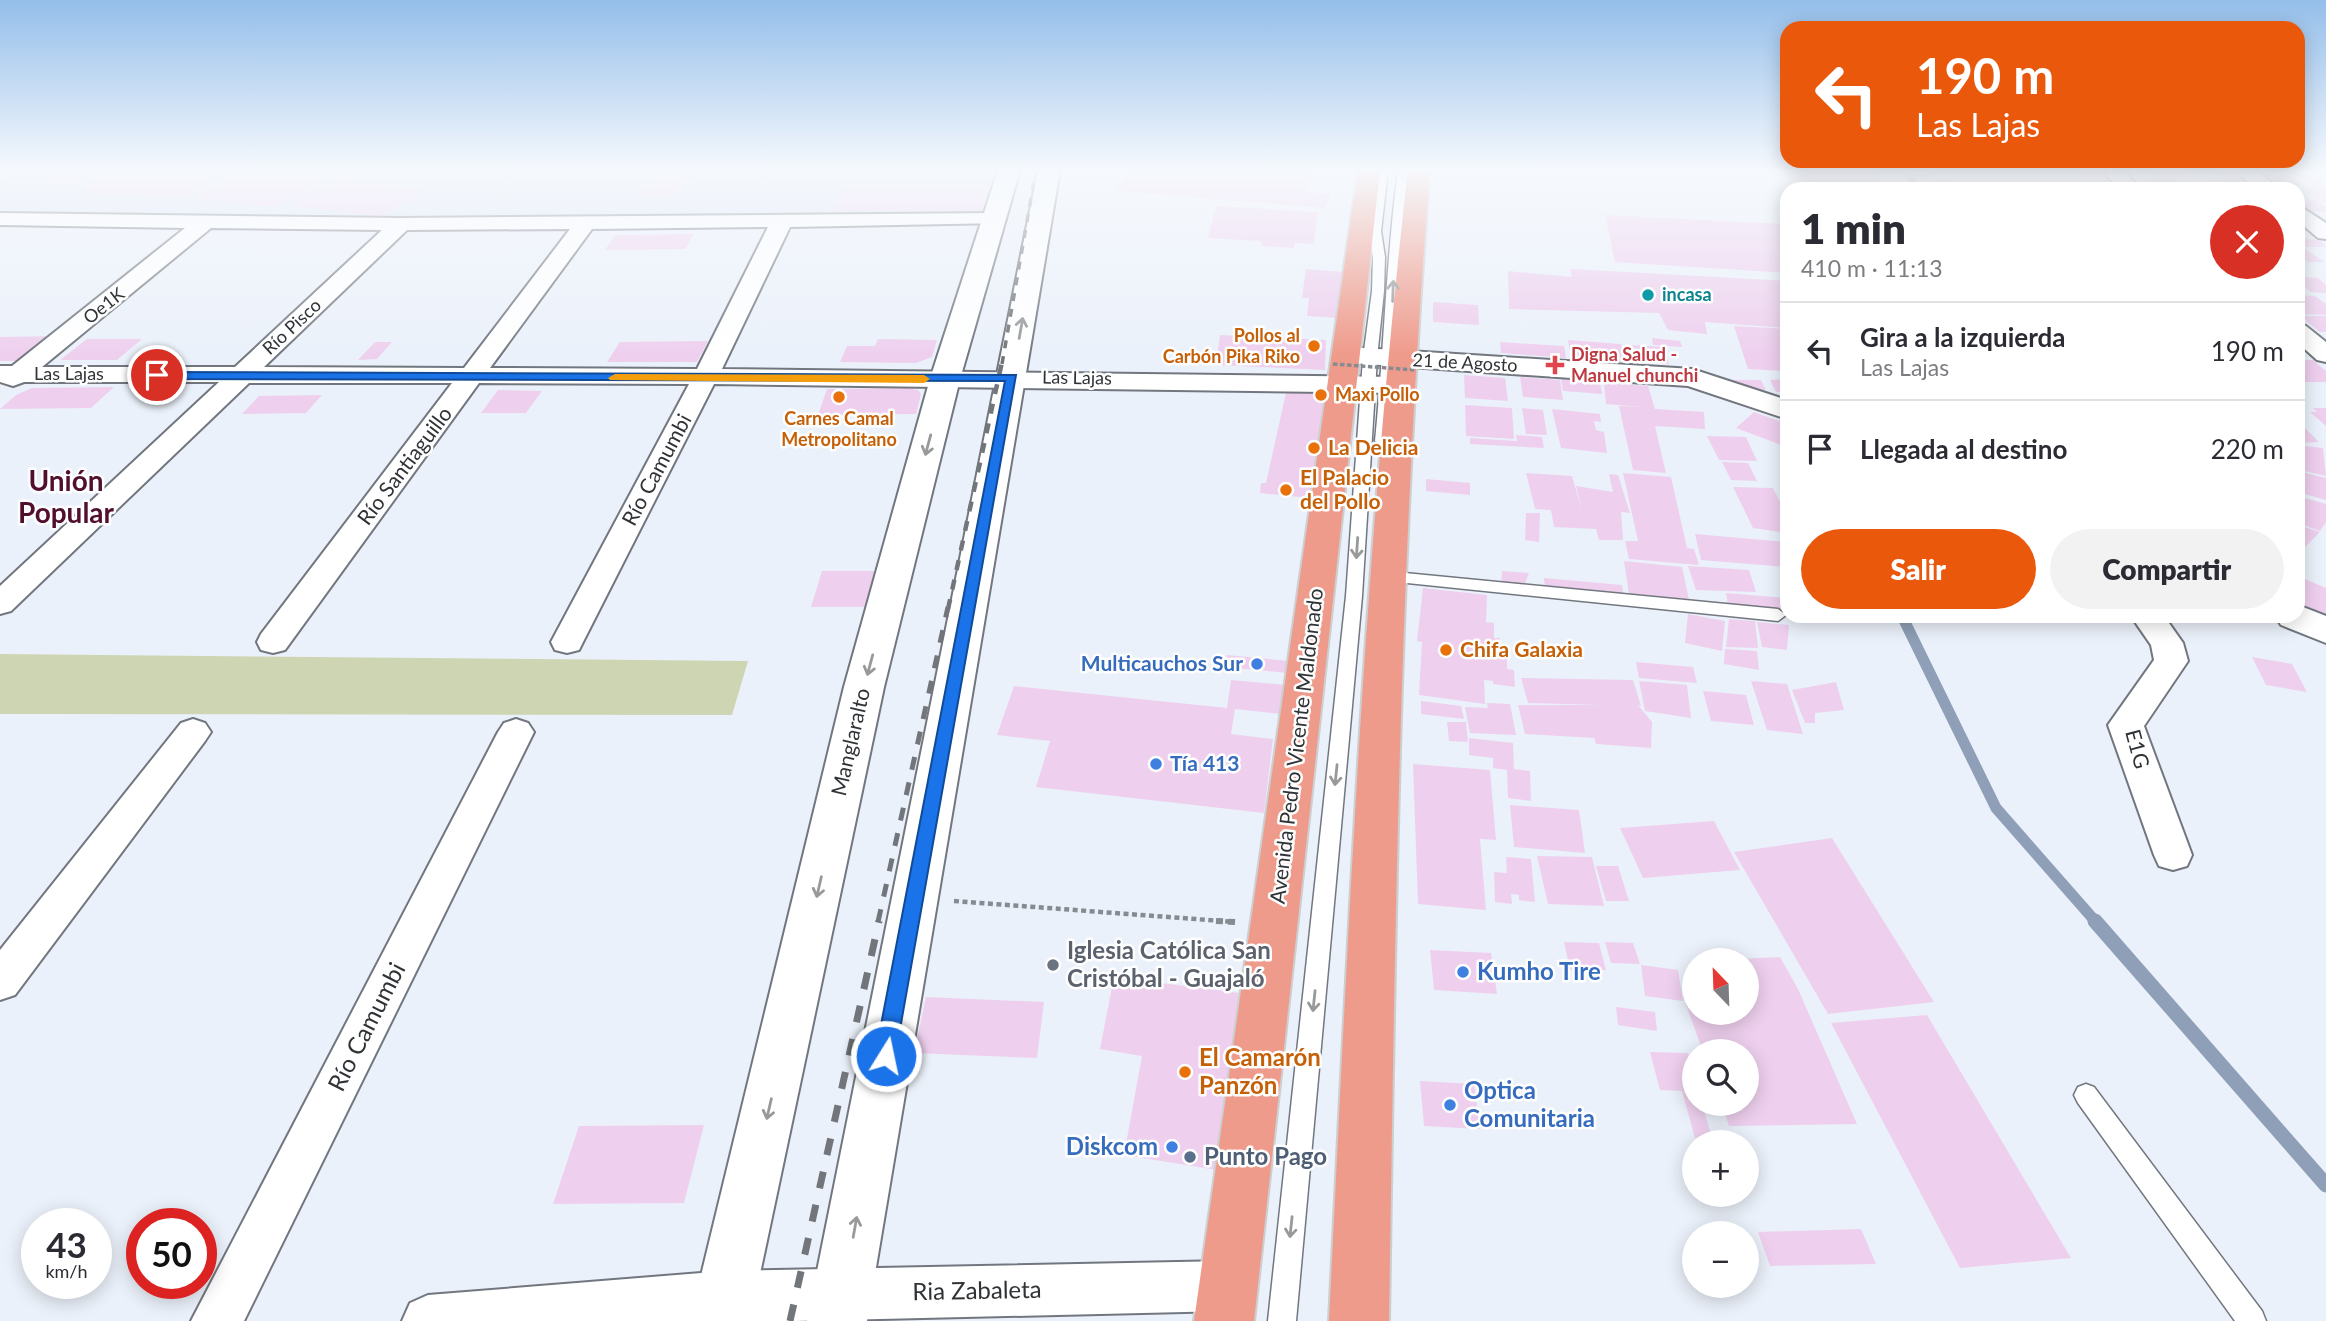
<!DOCTYPE html>
<html lang="es">
<meta charset="utf-8">
<style>
:root{--surface:#fff;--page:#f2f2f3;--text:#2b2b33;--muted:#7c7c81;--line:#e1e1e2;--accent:#ea580c}
body{margin:0;font-family:Lato,sans-serif;background:var(--page);color:var(--text);height:100vh;display:flex;flex-direction:column;font-size:26px;white-space:nowrap}
*{box-sizing:border-box;margin:0}
p{font-size:23px;color:var(--muted)}
.icon{flex:none;width:38px;height:38px;fill:none;stroke:currentColor;stroke-width:2;stroke-linecap:round;stroke-linejoin:round}
.map{position:relative;flex:1;overflow:hidden}
.panel{position:absolute;left:1780px;top:182px;width:525px;height:441px;display:flex;flex-direction:column;background:var(--surface);border-radius:21px;box-shadow:0 4px 18px #0003}
.panel>*{flex:none}
.guide{position:absolute;left:1780px;top:21px;width:525px;height:147px;border-radius:21px;box-shadow:0 4px 18px #0003;background:#ea580c;color:#fff;overflow:hidden}
.needle{width:46px;rotate:337deg}
.controls{position:absolute;left:1682px;top:948px;display:grid;gap:14px}
.controls a{display:grid;place-items:center;width:77px;height:77px;border-radius:50%;background:var(--surface);box-shadow:0 4px 18px #0003;font-size:35px}
.speed{position:absolute;left:21px;top:1208px;display:flex;gap:14px;font-size:35px;font-weight:700;text-align:center}
.speed>*{display:grid;place-content:center;width:91px;height:91px;border-radius:50%;background:var(--surface);box-shadow:0 4px 18px #0003;line-height:1}
.speed small{font-size:18px;font-weight:400}
.speed .limit{border:10px solid #d22;background:#fff;color:#111}
.pin{position:absolute;display:grid;place-items:center;width:60px;height:60px;color:#fff;margin:-30px;border:4px solid #fff;border-radius:50%;box-shadow:0 2px 7px #0007}
.me{position:absolute;width:77px;margin:-38px;rotate:10deg;stroke-linejoin:round;filter:drop-shadow(0 0 5px #0008)}
.turn{display:flex;align-items:center;gap:24px;height:147px;padding:0 21px;font-size:32px}
.turn .icon{width:91px;height:91px;stroke-width:2.5}
.turn b{display:block;font-size:49px;line-height:60px}
.round{display:grid;place-items:center;flex:none;width:74px;height:74px;border-radius:37px;background:var(--page)}
.summary{display:flex;align-items:center;justify-content:space-between;height:119px;padding:0 21px}
h1{font-size:42px;font-weight:800;line-height:52px}
.button{display:flex;gap:14px;margin-top:auto;padding:14px 21px}
.button a{flex:1;height:80px;border-radius:42px;background:var(--accent);color:#fff;font-size:28px;font-weight:800;line-height:80px;text-align:center}
.button a+a{background:var(--page);color:var(--text)}
ul{padding:0;list-style:none}
li{display:flex;align-items:center;gap:21px;height:98px;padding:0 21px;border-top:2px solid var(--line)}
li div{flex:1}
li b{display:block;font-size:26px}
li em{font-style:normal}
.map>svg:first-child{display:block}
</style>
<div class="map">
<svg width="2326" height="1321" viewBox="0 0 2326 1321">
<rect width="100%" height="100%" fill="#ebf1fa"/>
<path fill="#d9e4f3" d="M0,170H1001L990,212L635,217L0,218Z"/>
<path fill="#ced5b2" d="M0,654L748,661L732,715L0,714Z"/>
<g fill="none" stroke-linecap="round" stroke-linejoin="round">
<path stroke="#8e9fb7" stroke-width="7" d="M1906,170L1918,189"/>
<path stroke="#8e9fb7" stroke-width="11" d="M1902,616L1996,808L2096,922"/>
<path stroke="#8e9fb7" stroke-width="15" d="M2095,921L2326,1185"/>
</g>
<path fill="#eed0ee" d="M0,170H99L77,182L0,176Z
M118,170H222L228,171L189,196L80,193Z
M660,170H695L672,196L637,195Z
M1128,170H1315L1308,191L1331,195L1325,208L1115,191Z
M1786,170L1876,173L1886,189H1795Z
M2074,170H2100L2111,179H2085Z
M2149,170H2181L2194,180L2158,177Z
M245,171L325,180L276,207L194,197Z
M2216,174H2241L2258,185H2218L2246,189H2215L2203,180H2226Z
M2257,175H2285L2303,186H2274Z
M2296,175H2317L2326,181L2319,182L2326,187H2314Z
M338,179L427,189L382,216L290,206Z
M2140,179H2174L2187,189H2154Z
M1937,180L1979,181L1984,185L1940,184Z
M2091,181L2115,182L2123,189H2099Z
M845,186H988L982,211H834Z
M2301,187L2325,188L2326,201H2320Z
M2298,199L2317,200L2326,207V212L2305,211L2298,205Z
M1216,206L1318,212L1314,244L1295,243L1294,248L1261,246L1262,241L1208,238Z
M1605,215L1787,224V273L1615,262Z
M694,234L685,249L605,250L615,235Z
M2298,237L2322,241L2326,247H2307Z
M2298,248L2305,249L2325,262H2308L2298,255Z
M1306,269L1342,272L1338,318L1307,316L1309,298H1302Z
M1570,269L1787,281V328L1705,322L1707,334L1668,330L1659,313L1509,309L1508,271L1572,277Z
M2298,277L2318,278L2326,285V293L2311,292L2298,281Z
M2298,295L2315,296L2326,304V315L2298,314Z
M1433,302L1478,305L1479,325L1433,322Z
M2300,316H2326V332H2320Z
M1734,326L1787,329V371L1748,369Z
M1220,335L1326,340L1325,370L1216,365Z
M61,336L20,361H0V337Z
M1652,338L1680,341L1682,347L1653,345Z
M87,339H142L117,360H60Z
M878,339L937,340L932,357L916,363L840,362L847,346H875Z
M1568,340L1621,344L1626,362L1571,358Z
M708,341L697,362H607L620,342Z
M375,342H392L377,359L358,360Z
M1500,342L1564,346L1566,358L1501,353Z
M1628,345L1665,347L1669,364L1632,361Z
M2298,360H2313L2326,371V382H2298Z
M1464,375L1505,378L1508,401L1465,398Z
M1520,377L1560,380L1563,400L1523,397Z
M1561,379L1600,382L1602,394L1563,391Z
M1787,379V392H1776L1770,380Z
M1731,380H1761L1766,390L1750,389Z
M1604,383L1648,386L1655,409L1704,412L1705,429L1655,426L1666,473L1633,470L1619,406L1642,407L1606,404Z
M114,387L91,408L0,409L16,395L32,388Z
M908,388L918,390L921,394L916,414L818,415L827,389Z
M1287,388L1319,389L1326,393L1310,498L1260,493L1261,483H1266Z
M498,390L542,391L526,413H481Z
M322,395L306,413L242,414L259,396Z
M1465,405L1512,408L1514,439L1466,436Z
M1522,408L1543,410L1547,435L1526,434Z
M2313,408H2326V426L2310,412H2317Z
M1552,409L1600,414L1601,422L1594,421L1596,430L1604,432L1607,453L1561,448Z
M1754,412L1787,424V440L1781,445L1736,428Z
M2298,421L2319,442L2298,443Z
M1516,435L1542,437L1544,448L1470,444V438L1517,441Z
M1707,436L1746,437L1757,461L1719,460Z
M2298,445L2323,448L2326,476L2300,470Z
M1722,462L1748,463L1757,481L1731,480Z
M2298,471L2326,478V500L2298,492Z
M1526,473L1572,476L1582,511L1576,486L1613,492L1609,474L1618,475L1630,513L1621,512L1623,540H1599L1596,529L1554,527L1551,510L1535,509Z
M1623,473L1671,477L1687,548L1694,549L1699,565L1629,559L1625,541H1638Z
M1426,479L1470,483V495L1426,491Z
M1733,487L1773,488L1787,516V533L1753,528Z
M2298,496L2326,504V522L2320,531L2298,523Z
M1526,513H1540L1539,542L1525,540Z
M2298,525L2320,532L2298,554Z
M1695,534L1787,542V567L1701,560Z
M1624,561L1682,567L1689,600L1629,594Z
M1688,566L1749,570L1756,592L1696,590Z
M822,571H875L865,607H811Z
M1502,571L1529,573L1523,589L1501,586Z
M2298,576L2326,588V617L2298,604Z
M1544,578L1622,585L1624,597L1545,590Z
M1423,588L1487,595L1486,622L1494,623V638H1500L1501,653H1507V669L1514,670L1515,687L1493,684V681L1484,680L1485,704L1419,695L1422,642L1417,641Z
M1726,593L1785,598L1787,611L1728,605Z
M1688,614L1725,621L1722,651L1685,643Z
M1729,619L1755,621L1758,648L1726,647Z
M1757,622L1789,625L1787,650L1762,647Z
M1725,649L1757,651L1759,670L1724,664Z
M1227,655L1289,661L1288,673L1225,667Z
M2252,657L2292,664L2307,692L2266,685Z
M1636,662L1693,667L1697,683L1639,678Z
M1521,678L1633,680L1641,706L1638,705L1652,722L1651,748L1596,744L1594,738L1525,734L1518,705H1600L1528,703Z
M1231,680L1285,685L1282,714L1235,709L1231,734L1273,739L1264,813L1036,787L1050,741L997,735L1014,686L1227,708Z
M1639,681L1687,685L1691,718L1645,711Z
M1751,681L1787,684L1803,734L1767,730Z
M1836,682L1844,710L1815,713V723H1805L1792,690Z
M1703,691L1746,695L1754,725L1711,721Z
M1421,701L1461,706L1464,719L1421,714Z
M1487,703L1510,704L1516,735L1470,733L1465,707L1488,708Z
M1447,722H1466L1468,742L1449,741Z
M1469,738L1513,743L1514,769L1530,771L1531,801L1508,798L1507,770L1493,768V758L1469,755Z
M1413,764L1490,770L1496,840L1480,839L1486,910L1418,904Z
M1510,805L1579,810L1585,853L1514,847Z
M1714,821L1740,870L1643,878L1620,828Z
M1832,838L1934,1002L1828,1014L1734,852Z
M1537,856L1592,857L1604,906L1548,904Z
M1506,857L1531,859L1535,902L1519,900V895L1511,894L1512,904L1495,902L1494,872L1507,873Z
M1596,866H1618L1629,901H1606Z
M1564,942L1599,943L1606,970H1570Z
M1605,942L1633,943L1640,964L1611,963Z
M1430,950L1491,953L1497,994L1434,990Z
M1780,957L1798,989L1857,1124L1729,1126L1722,1104H1746V1052H1703L1683,996L1694,995V1013H1746V961L1739,959Z
M1641,965L1678,970L1683,1001L1645,996Z
M1114,977L1240,993L1217,1170L1124,1155L1142,1056L1100,1049Z
M926,997L1044,1002L1037,1058L914,1053Z
M1616,1007L1655,1012L1657,1031L1618,1025Z
M1927,1015L2071,1258L1960,1268L1831,1023Z
M1650,1052L1688,1053L1694,1075V1104H1702L1712,1138H1695L1682,1091L1660,1090Z
M1420,1081L1474,1084L1480,1129L1424,1126Z
M704,1125L684,1203L553,1204L579,1126Z
M1861,1229L1876,1264L1770,1266L1758,1232Z"/>
<g fill="none" stroke-linecap="round" stroke-linejoin="round">
<g stroke="#72777f" stroke-width="3">
<path id="service" d="M1378,170H1388L1381,231L1385,257L1384,291L1377,358L1362,596L1296,1321H1268L1346,596L1363,358L1372,291L1373,257L1369,231Z
M1398,170H1408C1397,260 1397,351 1389,441L1382,445L1375,441C1384,351 1386,260 1398,170Z
M1891,170H1933V173L1928,176Z
M1384,571L1778,609L1786,615L1778,621L1378,580L1376,576Z
M2086,1084L2094,1087L2262,1311L2266,1321H2235L2078,1103L2074,1095L2078,1087Z"/>
</g>
<g stroke="#72777f" stroke-width="4">
<path id="minor" d="M2101,170H2122L2142,189H2120Z
M2235,170H2257L2278,189H2256Z
M2298,205L2326,223V239L2318,238L2298,221Z
M0,213L401,218L996,213L1006,219L1003,223L790,227L722,369L1399,377L1408,380L1412,385L1408,390L1399,393L714,384L583,642L579,650L567,653L555,650L551,642L689,384L479,383L285,650L273,653L261,650L257,642L261,634L452,383H249L11,611L0,614V586L219,382H24L13,386L0,382V366H12L185,228L0,225ZM768,227L697,369L490,368L592,229ZM211,228L382,230L235,367H42ZM570,229L464,368L264,367L407,230Z
M2298,324L2306,326L2326,342V362L2317,360L2298,343Z
M2131,616H2164L2183,643L2188,661L2144,726L2192,855L2187,866L2173,870L2159,866L2154,855L2108,725L2154,660L2151,645Z
M193,719L205,723L211,732L205,741L15,995L0,1000V950L181,723Z
M516,719L528,723L534,732L244,1321H191L498,732L504,723Z
M1227,1261L1245,1268L1252,1286L1245,1304L1227,1311L795,1321H402L410,1303L428,1295L726,1271Z"/>
</g>
<g stroke="#72777f" stroke-width="4">
<path id="tertiary" d="M1347,347L1692,369L1787,400V419L1688,386L1337,362L1333,356L1337,350Z
M2298,605L2326,616V643L2281,625L2275,616H2298Z"/>
</g>
<g stroke="#72777f" stroke-width="4">
<path id="secondary" d="M998,170H1020L960,379L884,687L750,1321H690L844,687L930,379Z
M1038,170H1060L867,1321H807Z"/>
</g>
<g stroke="#cdcecf" stroke-width="4">
<path id="primary" d="M1358,170H1380L1254,1321H1194Z
M1408,170H1430C1399,553 1395,937 1389,1321H1329C1348,937 1364,553 1408,170Z"/>
</g>
<path stroke="#868b91" stroke-width="4.5" stroke-dasharray="5 3.5" stroke-linecap="butt" d="M954,901L1235,922"/>
<path stroke="#868b91" stroke-width="6" stroke-dasharray="7 5" stroke-linecap="butt" d="M1216,921L1235,922"/>
<use href="#service" fill="#fff" fill-rule="evenodd"/>
<use href="#minor" fill="#fff" fill-rule="evenodd"/>
<use href="#tertiary" fill="#fff" fill-rule="evenodd"/>
<use href="#secondary" fill="#fff" fill-rule="evenodd"/>
<use href="#primary" fill="#ef9b8b" fill-rule="evenodd"/>
<path stroke="#72767b" stroke-width="3.5" stroke-dasharray="8 8" stroke-linecap="butt" d="M1002,364L1036,170"/>
<path stroke="#72767b" stroke-width="4.5" stroke-dasharray="10 10" stroke-linecap="butt" d="M948,609L1002,362"/>
<path stroke="#72767b" stroke-width="5" stroke-dasharray="13 13" stroke-linecap="butt" d="M878,922L948,607"/>
<path stroke="#72767b" stroke-width="7" stroke-dasharray="17 17" stroke-linecap="butt" d="M790,1321L879,921"/>
<path stroke="#868b91" stroke-width="3.5" stroke-dasharray="4.5 2.5" stroke-linecap="butt" d="M1333,364L1415,370"/>
</g>
<defs><path id="oneway-shaft" d="M-6 0H5M1.5-3L5.5 0L1.5 3" fill="none" stroke-width="1.6" stroke-linecap="round" stroke-linejoin="round" transform="scale(1.75)"/></defs>
<g stroke="#98999a">
<use href="#oneway-shaft" transform="translate(1393 291) rotate(-88)"/>
<use href="#oneway-shaft" transform="translate(1021 328) rotate(-80)"/>
<use href="#oneway-shaft" transform="translate(928 445) rotate(105)"/>
<use href="#oneway-shaft" transform="translate(1357 548) rotate(94)"/>
<use href="#oneway-shaft" transform="translate(870 665) rotate(105)"/>
<use href="#oneway-shaft" transform="translate(1336 775) rotate(96)"/>
<use href="#oneway-shaft" transform="translate(819 887) rotate(103)"/>
<use href="#oneway-shaft" transform="translate(1314 1001) rotate(96)"/>
<use href="#oneway-shaft" transform="translate(769 1109) rotate(103)"/>
<use href="#oneway-shaft" transform="translate(855 1227) rotate(-80)"/>
<use href="#oneway-shaft" transform="translate(1291 1227) rotate(96)"/>
</g>
<linearGradient id="sky" x2="0" y2="1"><stop stop-color="#94beea"/><stop offset="0.48" stop-color="#f6f9fd"/><stop offset="1" stop-color="#f6f9fd" stop-opacity="0"/></linearGradient>
<rect width="2326" height="355" fill="url(#sky)"/>
<path fill="#1a73e8" stroke="#114b97" stroke-width="2" d="M153,372L1016,375L894,1063L886,1066L879,1063L875,1056L1005,381L157,379L153,378Z"/>
<path fill="#f59e0b" d="M615,374L924,375L930,379L924,383L610,380L608,378Z"/>
<circle fill="#0f9aa8" stroke="#fefefe" stroke-width="2.5" cx="1648" cy="295" r="7"/>
<g fill="#e8710a" stroke="#fefefe" stroke-width="2.5">
<circle cx="1314" cy="346" r="7"/>
<circle cx="1321" cy="395" r="7"/>
<circle cx="839" cy="397" r="7"/>
<circle cx="1314" cy="448" r="7"/>
<circle cx="1286" cy="490" r="7"/>
<circle cx="1446" cy="650" r="7"/>
<circle cx="1185" cy="1072" r="7"/>
</g>
<path fill="#e0444e" stroke="#fefefe" stroke-width="2.5" d="M1551.5 354.5h7v7h7v7h-7v7h-7v-7h-7v-7h7z"/>
<g fill="#3f7fe0" stroke="#fefefe" stroke-width="2.5">
<circle cx="1257" cy="664" r="7"/>
<circle cx="1156" cy="764" r="7"/>
<circle cx="1463" cy="972" r="7"/>
<circle cx="1450" cy="1105" r="7"/>
<circle cx="1172" cy="1147" r="7"/>
</g>
<circle fill="#6b7280" stroke="#fefefe" stroke-width="2.5" cx="1053" cy="965" r="7"/>
<circle fill="#5c6f8a" stroke="#fefefe" stroke-width="2.5" cx="1190" cy="1157" r="7"/>
<g text-anchor="middle" stroke-width="5" stroke-linejoin="round" paint-order="stroke">
<g font-size="18" font-weight="bold" fill="#0d838f" stroke="#fefefe" text-anchor="start">
<text x="1662" y="301">incasa</text>
</g>
<g font-size="18" fill="#303336" stroke="#fefefe">
<text transform="translate(104 306) rotate(-38)" y="6">Oe1K</text>
<text transform="translate(292 327) rotate(-43)" y="6">Río Pisco</text>
<text transform="translate(1465 363) rotate(3)" y="6">21 de Agosto</text>
<text x="69" y="380">Las Lajas</text>
<text transform="translate(1077 378) rotate(1)" y="6">Las Lajas</text>
</g>
<g font-size="18" font-weight="bold" fill="#c56008" stroke="#fefefe" text-anchor="end">
<text x="1300" y="342">Pollos al<tspan x="1300" dy="21">Carbón Pika Riko</tspan></text>
<text x="1335" y="401" text-anchor="start">Maxi Pollo</text>
<text x="839" y="425" text-anchor="middle">Carnes Camal<tspan x="839" dy="21">Metropolitano</tspan></text>
</g>
<g font-size="18" font-weight="bold" fill="#be3a42" stroke="#fefefe" text-anchor="start">
<text x="1571" y="361">Digna Salud -<tspan x="1571" dy="21">Manuel chunchi</tspan></text>
</g>
<g font-size="21" font-weight="bold" fill="#c56008" stroke="#fefefe" text-anchor="start">
<text x="1328" y="455">La Delicia</text>
<text x="1300" y="485">El Palacio<tspan x="1300" dy="24">del Pollo</tspan></text>
<text x="1460" y="657">Chifa Galaxia</text>
</g>
<g font-size="21" fill="#303336" stroke="#fefefe">
<text transform="translate(405 466) rotate(-53)" y="7">Río Santiaguillo</text>
<text transform="translate(657 470) rotate(-62)" y="7">Río Camumbi</text>
<text transform="translate(851 742) rotate(-77)" y="7">Manglaralto</text>
<text transform="translate(1297 746) rotate(-83)" y="7">Avenida Pedro Vicente Maldonado</text>
<text transform="translate(2137 749) rotate(75)" y="7">E1G</text>
</g>
<g font-size="21" font-weight="bold" fill="#366cbe" stroke="#fefefe" text-anchor="end">
<text x="1243" y="671">Multicauchos Sur</text>
<text x="1170" y="771" text-anchor="start">Tía 413</text>
</g>
<g font-size="24" font-weight="bold" fill="#5b616d" stroke="#fefefe" text-anchor="start">
<text x="1067" y="959">Iglesia Católica San<tspan x="1067" dy="28">Cristóbal - Guajaló</tspan></text>
</g>
<g font-size="24" font-weight="bold" fill="#366cbe" stroke="#fefefe" text-anchor="start">
<text x="1477" y="980">Kumho Tire</text>
<text x="1464" y="1099">Optica<tspan x="1464" dy="28">Comunitaria</tspan></text>
<text x="1158" y="1155" text-anchor="end">Diskcom</text>
</g>
<g font-size="24" fill="#303336" stroke="#fefefe">
<text transform="translate(367 1027) rotate(-63)" y="8">Río Camumbi</text>
<text transform="translate(977 1291) rotate(-1)" y="8">Ria Zabaleta</text>
</g>
<g font-size="24" font-weight="bold" fill="#c56008" stroke="#fefefe" text-anchor="start">
<text x="1199" y="1066">El Camarón<tspan x="1199" dy="28">Panzón</tspan></text>
</g>
<g font-size="24" font-weight="bold" fill="#4e5e75" stroke="#fefefe" text-anchor="start">
<text x="1204" y="1165">Punto Pago</text>
</g>
<g font-size="28" font-weight="bold" fill="#510f2e" stroke="#fefefe">
<text x="66" y="491">Unión<tspan x="66" dy="32">Popular</tspan></text>
</g>
</g>
</svg>
<div class="controls">
<a><svg class="needle" viewBox="-14 -14 28 28"><path d="M0-13l5 13h-10z" fill="#e53935"/><path d="M0 13l5-13h-10z" fill="#7c7c81"/></svg></a>
<a><svg class="icon" aria-label="search" viewBox="0 0 24 24"><circle cx="10" cy="10" r="6"/><path d="M15 15l6 6"/></svg></a>
<a>+</a>
<a>−</a>
</div>
<div class="speed"><div>43<small>km/h</small></div><div class="limit">50</div></div>
<div class="pin" style="left:157px;top:375px;background:#d93025"><svg class="icon" aria-label="arrive" viewBox="0 0 24 24"><path d="M6 21V4h12l-3 4 3 4H6"/></svg></div>
<svg class="me" style="left:886px;top:1056px" viewBox="-20 -20 40 40"><circle r="17" fill="#1a73e8" stroke="#fff" stroke-width="3"/><path d="M0-11L8 9 0 5-8 9z" fill="#fff"/></svg>
<div class="guide">
<div class="turn"><svg class="icon" aria-label="left" viewBox="0 0 24 24"><path d="M17 20v-9H6M10 6l-5 5 5 5"/></svg><div><b>190 m</b>Las Lajas</div></div>
</div>
<section class="panel">
<div class="summary"><div><h1>1 min</h1><p>410 m · 11:13</p></div><a class="round" style="background:#d93025;color:#fff"><svg class="icon" aria-label="close" viewBox="0 0 24 24"><path d="M6 6l12 12M18 6L6 18"/></svg></a></div>
<ul>
<li><svg class="icon" aria-label="left" viewBox="0 0 24 24"><path d="M17 20v-9H6M10 6l-5 5 5 5"/></svg><div><b>Gira a la izquierda</b><p>Las Lajas</p></div><em>190 m</em></li>
<li><svg class="icon" aria-label="arrive" viewBox="0 0 24 24"><path d="M6 21V4h12l-3 4 3 4H6"/></svg><div><b>Llegada al destino</b></div><em>220 m</em></li>
</ul>
<div class="button"><a>Salir</a><a>Compartir</a></div>
</section>
</div>
